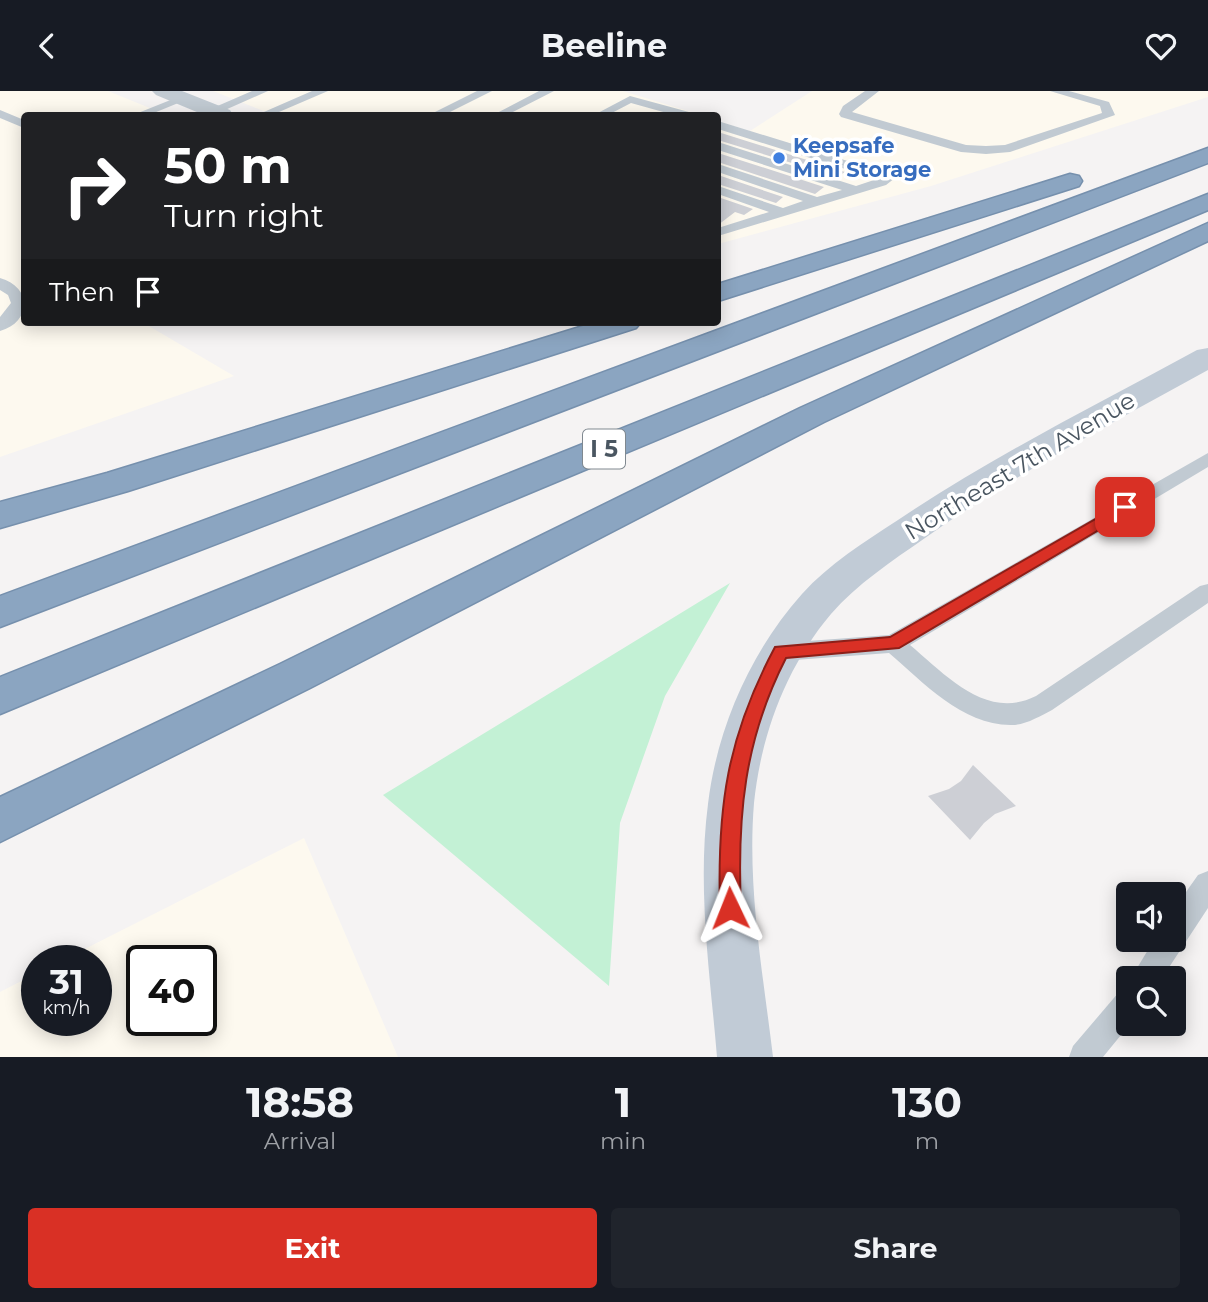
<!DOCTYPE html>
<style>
:root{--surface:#171b24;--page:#20242c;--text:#f1f3f6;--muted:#9ea1a6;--accent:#d93025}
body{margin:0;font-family:Montserrat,sans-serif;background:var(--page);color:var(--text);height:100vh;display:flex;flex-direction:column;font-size:26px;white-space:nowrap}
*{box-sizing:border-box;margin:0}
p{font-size:23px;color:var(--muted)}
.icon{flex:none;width:38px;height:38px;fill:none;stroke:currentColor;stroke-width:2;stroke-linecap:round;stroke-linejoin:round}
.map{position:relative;height:966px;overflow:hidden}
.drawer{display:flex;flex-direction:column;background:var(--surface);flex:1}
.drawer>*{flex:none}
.hud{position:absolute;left:21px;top:21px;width:700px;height:214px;border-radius:7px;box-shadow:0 4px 18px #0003;background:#202124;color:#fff;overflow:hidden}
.buttons{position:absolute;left:1116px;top:791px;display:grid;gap:14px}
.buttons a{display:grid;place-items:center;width:70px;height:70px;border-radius:7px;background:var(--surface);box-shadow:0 4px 18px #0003;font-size:35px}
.speed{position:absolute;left:21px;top:854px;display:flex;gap:14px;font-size:35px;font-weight:700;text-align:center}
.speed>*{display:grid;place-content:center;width:91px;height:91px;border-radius:50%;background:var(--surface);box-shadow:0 4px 18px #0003;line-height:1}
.speed small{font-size:18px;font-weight:400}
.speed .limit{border:4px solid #111;border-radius:10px;background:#fff;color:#111}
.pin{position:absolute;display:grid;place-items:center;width:60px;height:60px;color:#fff;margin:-30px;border-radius:14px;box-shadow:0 4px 10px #0006}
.me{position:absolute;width:77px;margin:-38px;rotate:358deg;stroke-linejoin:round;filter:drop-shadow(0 0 5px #0008)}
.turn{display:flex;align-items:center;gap:24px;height:147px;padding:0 28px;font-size:32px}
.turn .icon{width:91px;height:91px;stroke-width:2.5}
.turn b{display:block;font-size:49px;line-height:60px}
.then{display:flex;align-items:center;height:66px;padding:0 28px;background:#0003;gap:14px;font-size:26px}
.eta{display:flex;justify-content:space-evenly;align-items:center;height:119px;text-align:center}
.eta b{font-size:42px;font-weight:700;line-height:49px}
.primary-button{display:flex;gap:14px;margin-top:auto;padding:14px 28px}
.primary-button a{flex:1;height:80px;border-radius:7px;background:var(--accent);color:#fff;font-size:28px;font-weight:700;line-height:80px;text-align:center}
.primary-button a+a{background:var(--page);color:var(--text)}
header{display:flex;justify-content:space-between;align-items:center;height:91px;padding:0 28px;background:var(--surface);font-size:32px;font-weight:700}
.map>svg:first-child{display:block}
</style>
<header><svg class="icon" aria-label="back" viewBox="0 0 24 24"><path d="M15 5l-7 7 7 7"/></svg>Beeline<svg class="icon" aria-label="heart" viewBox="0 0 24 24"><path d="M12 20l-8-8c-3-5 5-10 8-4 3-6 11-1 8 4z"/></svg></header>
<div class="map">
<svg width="1208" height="966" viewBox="0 0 1208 966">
<rect width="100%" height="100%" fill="#f5f3f3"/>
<path fill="#fdf9ef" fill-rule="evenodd" d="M0,0H108L167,24H24V231H142L234,285L0,366Z
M213,0H623L701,24H274Z
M812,0H1208V6L931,95L718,153V30L750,40Z
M304,747L398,966H0V901L37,882V929H96V870H61ZM142,870H201V929H142Z"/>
<path fill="#c3f1d5" d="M730,492L665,605L620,732L609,895L383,704Z"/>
<path fill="#cdcfd5" d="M718,41L845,81L837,86L718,49Z
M718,62L824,96L815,103L718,71Z
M718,84L783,106L776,112L718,93Z
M718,106L753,118L744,124L735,121L718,134Z
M973,674L1016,715L995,723L984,732L970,749L928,705L949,698L961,690Z"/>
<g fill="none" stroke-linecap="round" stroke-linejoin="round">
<g stroke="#7690ad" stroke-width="3">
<path id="highway" d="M1208,57V72L0,536V505Z
M1070,83L1079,85L1082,90L1079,95L718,210V193Z
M1208,103V119L0,623V586Z
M1208,132V150L824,331L310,597L0,751V706L280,573L800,317Z
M596,231H641L636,237L128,400L0,437V411L107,382Z"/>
</g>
<path fill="#c1cad2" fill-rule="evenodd" d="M252,0H268L216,23L206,20Z
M312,0H328L272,24H257Z
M477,0H492L444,24H429Z
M539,0H554L507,24H493Z
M865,0H879L852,21L966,54L986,55L1005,54L1102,22L1100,15L1050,0H1069L1109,11L1115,24L1010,61L986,63L961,61L841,26L839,23L843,15Z
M630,5L689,21L691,24H674L631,12L608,24H594Z
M178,6L188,8L149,24H133Z
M0,19L24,29V37L0,27Z
M718,30L893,84L895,87L886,94L718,145V137L769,121L718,103V95L783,117L803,110L718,81V73L817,106L842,99L718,59V51L856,95L877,88L718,38Z
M0,187C33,196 31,232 0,240V226L11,212L8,204L0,199Z
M1208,362V376L910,554C946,584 986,630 1036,605L1200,495L1208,493V512L1052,619C1040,625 1026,634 1012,634C963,635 923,591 889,562L781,570L773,567L770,561L773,555L781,552L889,544Z
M1208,780V817L1162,887H1131L1154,849H1174V818L1198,784Z
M1129,896L1130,933L1103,966H1069L1073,955L1119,901Z"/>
<path fill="#c1cad2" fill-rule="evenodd" d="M152,0H182L230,19L233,24H204L156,4Z"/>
<path fill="#c1cbd6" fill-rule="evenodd" d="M1208,257V279C1112,332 1015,383 925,447C892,470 857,493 831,523C786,576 761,644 754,712C747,797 763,882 773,966H717C710,882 697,797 708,713C717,637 751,560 802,503C829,473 864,451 898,429C993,365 1096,314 1197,259Z"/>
<use href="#highway" fill="#8ba5c1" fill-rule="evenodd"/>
</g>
<path fill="#d93025" stroke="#8d1f18" stroke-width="2" d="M1125,411L1131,412L1133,416L1131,420L899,557L786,567C744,649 737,726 741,817L738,824L730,827L723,824L720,817C717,716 727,646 775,556L890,546Z"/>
<circle fill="#3f7fe0" stroke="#fff" stroke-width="2.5" cx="779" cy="67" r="7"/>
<g text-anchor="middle" stroke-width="7" stroke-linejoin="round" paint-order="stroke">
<g font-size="21" font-weight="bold" fill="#366cbe" stroke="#fff" text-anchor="start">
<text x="793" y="62">Keepsafe<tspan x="793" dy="24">Mini Storage</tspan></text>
</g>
<rect fill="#fff" stroke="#808990" stroke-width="2" x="583" y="338.5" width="42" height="39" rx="5"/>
<g font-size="23" font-weight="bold" fill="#4a5661">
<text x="604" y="366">I 5</text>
</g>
<g font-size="24" fill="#4a5661" stroke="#fff">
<text transform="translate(1020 375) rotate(-31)" y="8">Northeast 7th Avenue</text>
</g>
</g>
</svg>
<div class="buttons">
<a><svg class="icon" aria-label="sound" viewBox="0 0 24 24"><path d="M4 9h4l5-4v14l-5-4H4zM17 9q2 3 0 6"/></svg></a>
<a><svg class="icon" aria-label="search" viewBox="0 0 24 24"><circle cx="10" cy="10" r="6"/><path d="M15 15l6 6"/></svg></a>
</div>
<div class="speed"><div>31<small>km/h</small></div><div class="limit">40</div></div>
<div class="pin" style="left:1125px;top:416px;background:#d93025"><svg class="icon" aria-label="arrive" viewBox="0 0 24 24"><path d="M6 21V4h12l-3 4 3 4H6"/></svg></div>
<svg class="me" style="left:730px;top:817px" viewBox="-20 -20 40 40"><path d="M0-17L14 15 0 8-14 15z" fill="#d93025" stroke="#fff" stroke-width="4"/></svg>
<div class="hud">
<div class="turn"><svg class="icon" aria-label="right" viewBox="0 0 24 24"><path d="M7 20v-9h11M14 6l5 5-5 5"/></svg><div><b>50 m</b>Turn right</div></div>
<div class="then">Then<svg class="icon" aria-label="arrive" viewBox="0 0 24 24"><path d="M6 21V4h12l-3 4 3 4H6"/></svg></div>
</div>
</div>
<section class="drawer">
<div class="eta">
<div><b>18:58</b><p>Arrival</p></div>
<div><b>1</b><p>min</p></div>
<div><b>130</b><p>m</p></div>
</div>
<div class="primary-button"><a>Exit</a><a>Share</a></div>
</section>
